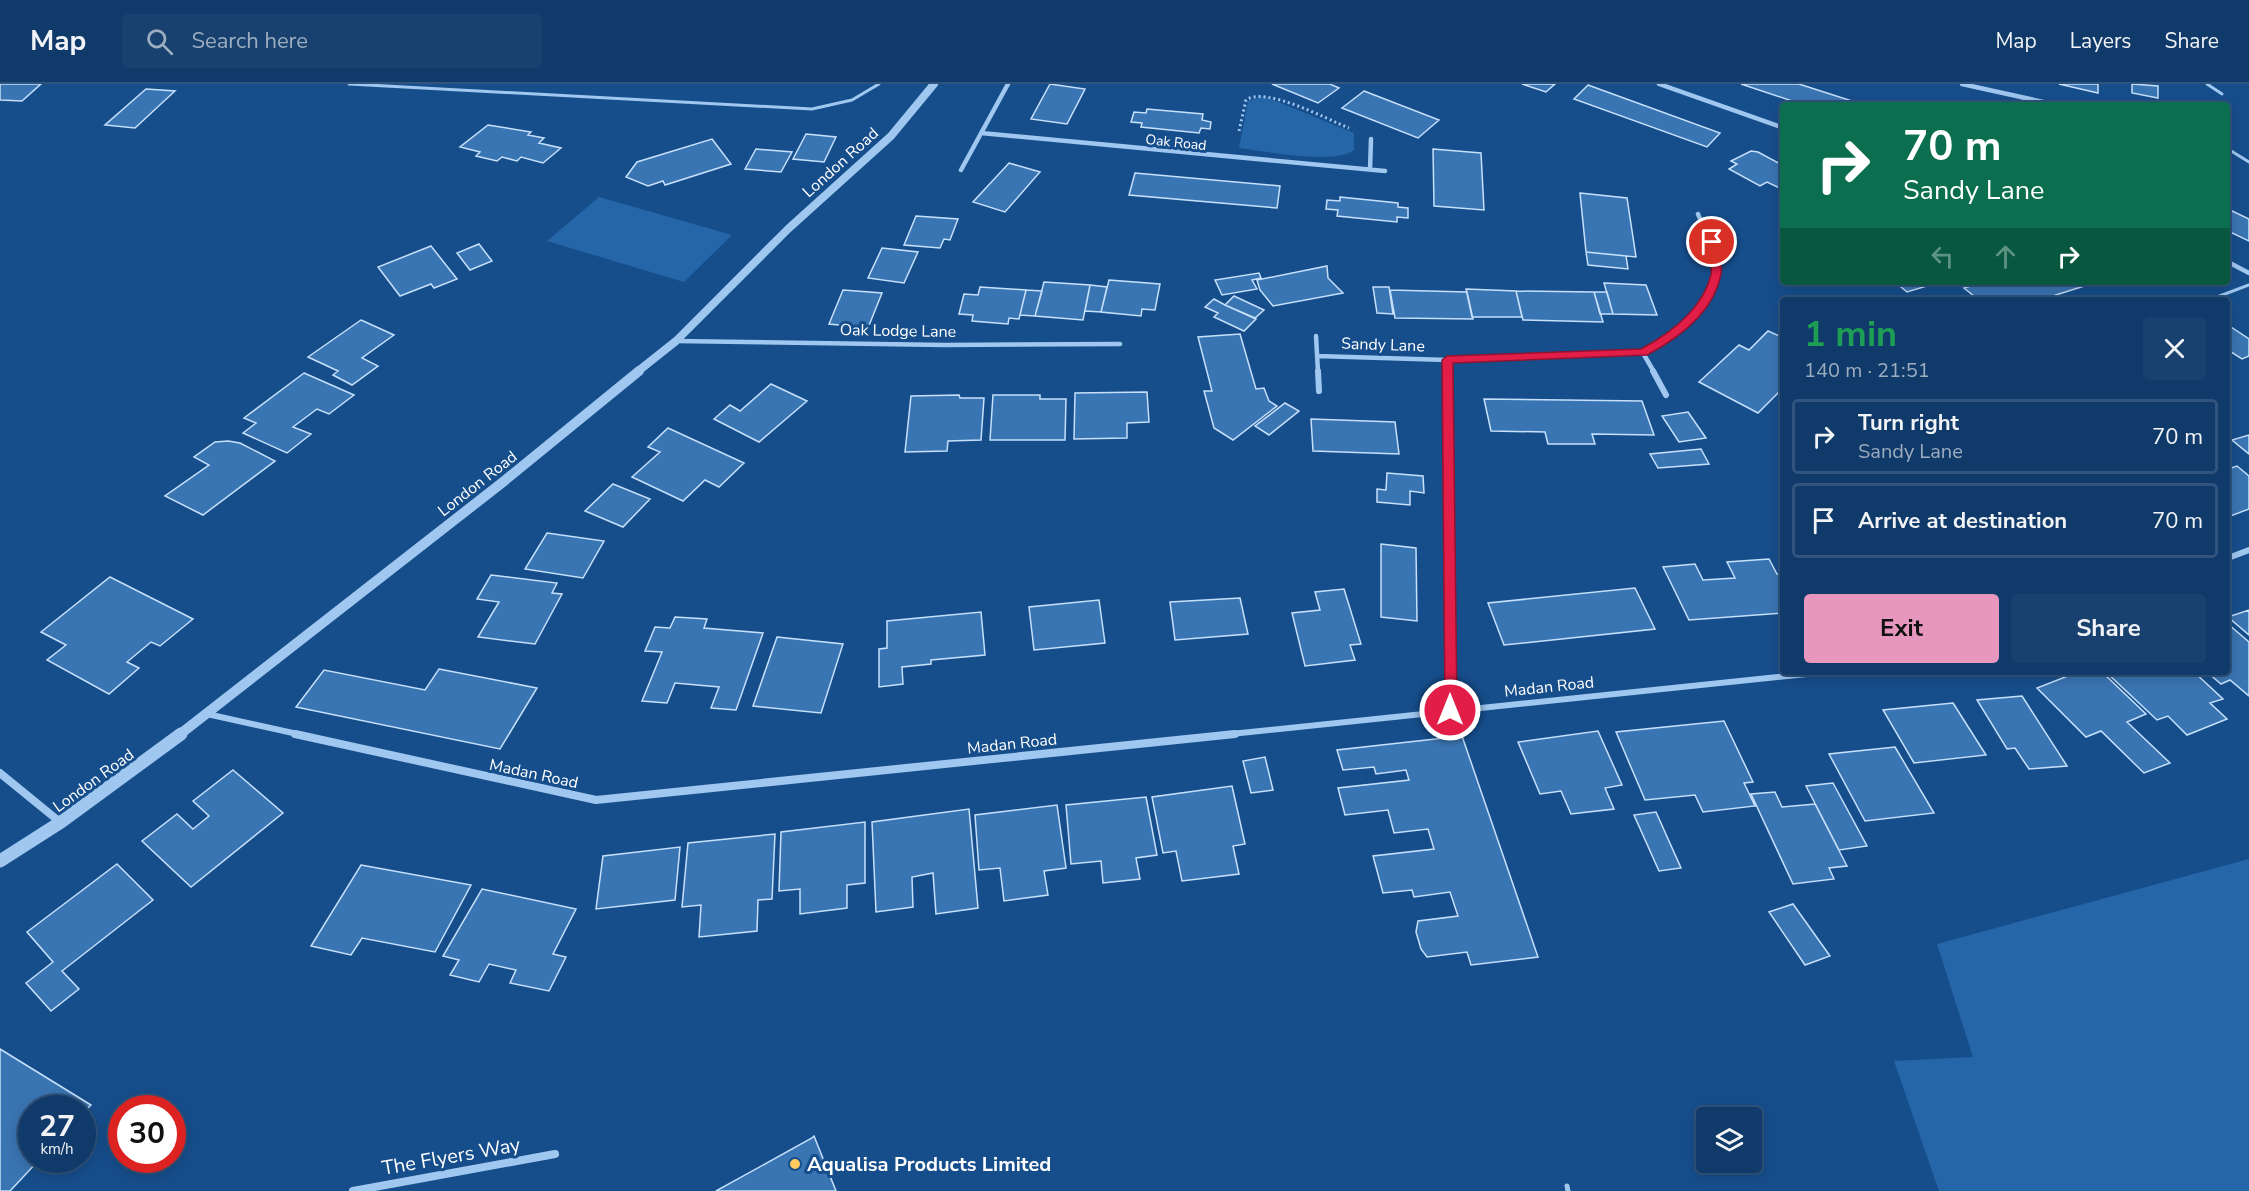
<!DOCTYPE html>
<meta charset="utf-8">
<style>
:root{--surface:#103a69;--page:#19416f;--text:#f1f3f6;--muted:#9cadc0;--line:#30547d;--accent:#e797bd}
body{margin:0;font-family:"Nunito Sans",sans-serif;background:var(--page);color:var(--text);height:100vh;display:flex;flex-direction:column;font-size:22px;white-space:nowrap}
*{box-sizing:border-box;margin:0}
p{font-size:20px;color:var(--muted)}
.icon{flex:none;width:33px;height:33px;fill:none;stroke:currentColor;stroke-width:2;stroke-linecap:round;stroke-linejoin:round}
.map{position:relative;flex:1;overflow:hidden}
.details{position:absolute;left:1780px;top:213px;width:450px;height:378px;display:flex;flex-direction:column;background:var(--surface);border-radius:6px;box-shadow:0 3px 15px #0003,0 0 0 2px var(--line)}
.details>*{flex:none}
.top-card{position:absolute;left:1780px;top:18px;width:450px;height:183px;border-radius:6px;box-shadow:0 3px 15px #0003,0 0 0 2px var(--line);background:#0b6e4f;color:#fff;overflow:hidden}
.tools{position:absolute;left:1696px;top:1023px;display:grid;gap:12px}
.tools a{display:grid;place-items:center;width:66px;height:66px;border-radius:6px;background:var(--surface);box-shadow:0 3px 15px #0003,0 0 0 2px var(--line);font-size:30px}
.speed{position:absolute;left:18px;top:1011px;display:flex;gap:12px;font-size:30px;font-weight:700;text-align:center}
.speed>*{display:grid;place-content:center;width:78px;height:78px;border-radius:50%;background:var(--surface);box-shadow:0 3px 15px #0003,0 0 0 2px var(--line);line-height:1}
.speed small{font-size:15px;font-weight:400}
.speed .limit{border:9px solid #d22;background:#fff;color:#111}
.pin{position:absolute;display:grid;place-items:center;width:51px;height:51px;color:#fff;margin:-26px;border:3px solid #fff;border-radius:50%;box-shadow:0 2px 6px #0007}
.me{position:absolute;width:66px;margin:-33px;rotate:0deg;stroke-linejoin:round;filter:drop-shadow(0 0 4px #0008)}
.turn{display:flex;align-items:center;gap:21px;height:126px;padding:0 24px;font-size:27px}
.turn .icon{width:78px;height:78px;stroke-width:2.5}
.turn b{display:block;font-size:42px;line-height:51px}
.lanes{display:flex;align-items:center;height:57px;padding:0 24px;background:#0003;justify-content:center;gap:30px;direction:ltr}
.lanes .off{opacity:.35}
.round{display:grid;place-items:center;flex:none;width:63px;height:63px;border-radius:6px;background:var(--page)}
.summary{display:flex;align-items:center;justify-content:space-between;height:102px;padding:0 24px}
h1{font-size:36px;font-weight:700;line-height:45px;color:#1e9e55}
.action{display:flex;gap:12px;margin-top:auto;padding:12px 24px}
.action a{flex:1;height:69px;border-radius:6px;background:var(--accent);color:#111;font-size:24px;font-weight:700;line-height:69px;text-align:center}
.action a+a{background:var(--page);color:var(--text)}
ul{padding:0;list-style:none}
li{display:flex;align-items:center;gap:18px;height:75px;margin:0 12px 9px;padding:0 12px;border:3px solid var(--line);border-radius:6px}
li div{flex:1}
li b{display:block;font-size:22px}
li em{font-style:normal}
header{display:flex;align-items:center;gap:36px;box-sizing:border-box;height:84px;padding:0 30px;background:var(--surface);border-bottom:2px solid var(--line)}
header strong{font-size:28px}
nav{display:flex;gap:33px;margin-inline-start:auto;font-size:21px}
.search{width:420px;height:54px;background:var(--page);display:flex;align-items:center;gap:15px;box-sizing:border-box;padding:0 21px;border-radius:6px;color:var(--muted);font-size:22px}
.map>svg:first-child{display:block}
</style>
<header>
<strong>Map</strong>
<div class="search"><svg class="icon" aria-label="search" viewBox="0 0 24 24"><circle cx="10" cy="10" r="6"/><path d="M15 15l6 6"/></svg>Search here</div>
<nav><a>Map</a><a>Layers</a><a>Share</a></nav>
</header>
<div class="map">
<svg width="2249" height="1107" viewBox="0 0 2249 1107">
<rect width="100%" height="100%" fill="#164e8c"/>
<path fill="#2566a9" d="M1263,12L1354,49V66C1336,81 1264,67 1239,64L1248,17Z
M599,113L732,151L684,198L547,157Z
M2249,775V1107H1939L1894,977L1973,973L1937,860Z"/>
<path fill="#3a75b3" stroke="#c6e0fb" stroke-width="1.5" d="M0,0H41L22,17L0,16Z
M1050,0L1085,5L1067,40L1031,35Z
M1272,0H1330L1339,4L1318,19Z
M1522,0H1555L1546,8Z
M1741,0H1799L1858,19L1804,21Z
M2059,0H2098V9Z
M2132,0L2158,2V14L2132,9Z
M1588,1L1720,49L1707,63L1574,15Z
M146,5L175,7L135,44L105,41Z
M1364,7L1439,36L1418,54L1342,24Z
M1147,25L1203,30L1202,36L1211,38L1210,45L1201,44L1199,49L1141,43L1142,39L1131,38L1134,28L1146,29Z
M488,41L531,48L528,51L544,54L539,59L561,64L543,79L521,73L517,77L502,73L497,77L476,72L480,68L460,63Z
M806,50L836,53L824,78L793,75Z
M712,55L731,80L665,101L663,97L648,102L626,93L637,78Z
M756,65L792,68L781,88L745,85Z
M1433,65L1481,69L1484,126L1434,122Z
M1751,67L1758,68L1784,82V106L1767,98L1760,102L1729,85L1737,80L1731,77Z
M1009,79L1040,88L1005,128L973,118Z
M1135,89L1280,102L1277,124L1129,111Z
M1580,109L1627,114L1636,173L1586,168Z
M1340,113L1398,119V123L1408,124V134L1397,133V138L1337,132L1338,126L1326,125L1327,116L1340,117Z
M2228,125L2249,135V157L2228,147Z
M916,132L958,135L950,156L944,155L940,164L904,161Z
M479,160L492,177L470,186L457,169Z
M431,162L457,195L434,204L431,200L400,212L378,183Z
M882,164L918,168L904,199L868,194Z
M1586,168L1626,172L1628,185L1588,181Z
M1327,182L1328,194L1343,209L1273,222L1260,206L1257,196Z
M1259,189L1261,194L1252,196L1257,205L1222,211L1215,196Z
M1109,196L1160,200L1155,226L1142,225L1141,232L1101,228Z
M1044,198L1090,201L1083,236L1035,232Z
M1895,198H1940L1907,208Z
M1985,198H2097L2040,216H1979L1964,204Z
M1604,199L1646,201L1657,231L1613,230Z
M1090,201L1107,203L1101,228L1085,227Z
M980,203L1026,206L1019,235L1009,234L1008,240L972,237L973,231L959,230L964,210L978,211Z
M1373,203H1389L1393,230L1377,229Z
M1466,205L1516,207L1522,233H1472Z
M843,206L882,209L868,244L829,240Z
M1026,206L1042,207L1035,232L1020,231Z
M1390,206L1467,208L1473,235L1395,234Z
M1516,207L1594,208L1603,238L1523,236Z
M1594,208H1607L1613,230H1600Z
M1234,212L1264,226L1255,234L1225,221Z
M1214,215L1225,221L1256,235L1244,247L1214,233L1218,229L1205,223Z
M361,236L394,251L362,274L378,282L352,301L333,291L338,287L308,273Z
M2231,243L2249,255V272L2242,275L2228,266V244Z
M1768,247L1784,254V303L1758,329L1699,298L1739,261L1749,266Z
M1240,250L1256,305L1264,304L1269,317L1277,322L1233,356L1214,344L1204,307H1212L1198,253Z
M304,289L354,311L329,330L317,325L293,343L311,350L287,369L243,349L256,339L244,334Z
M771,300L807,317L759,358L714,335L730,321L740,327Z
M1147,308L1149,338L1127,339V354L1074,355L1075,309Z
M959,311L960,314H984L981,356L948,357L947,367L905,368L911,312Z
M993,311H1040V315H1066L1065,356H990Z
M1484,315L1642,317L1654,351L1592,350L1595,360H1548L1545,348L1491,347Z
M1285,319L1299,327L1269,351L1255,342Z
M1688,328L1706,354L1679,358L1662,332Z
M1311,335L1395,338L1399,370L1313,367Z
M668,344L744,379L719,403L705,396L683,417L632,393L660,368L648,363Z
M2249,351V370L2232,356Z
M228,357L240,359L275,377L203,431L165,412L209,381L194,373L215,358Z
M1701,365L1709,380L1658,384L1650,370Z
M2237,382L2249,392V425L2228,433V385Z
M1387,389L1423,392L1424,409L1410,407V421L1377,418V405L1386,406Z
M613,400L650,415L623,443L585,427Z
M547,449L604,457L583,494L525,485Z
M1381,460L1416,464L1417,537L1381,533Z
M1769,475L1777,490H1784V529L1689,536L1663,483L1695,480L1703,496L1735,494L1727,478Z
M491,491L557,499L552,509L562,510L535,560L478,553L499,518L477,515Z
M110,493L193,535L160,562L151,558L127,578L139,584L109,610L47,576L66,561L41,548Z
M1635,504L1655,545L1504,561L1488,519Z
M1344,505L1361,560L1350,561L1355,576L1305,582L1292,529L1320,526L1315,508Z
M1240,514L1248,550L1175,556L1170,518Z
M1099,516L1105,559L1034,566L1029,523Z
M2249,526V551L2228,533Z
M981,528L985,571L931,576V580L902,583L903,600L879,603V565L887,564V537Z
M675,533L707,535L704,544L763,549L736,626L711,624L719,603L675,599L667,619L642,617L662,568L645,567L655,543L670,544Z
M2228,540L2249,558V612L2230,596L2221,600L2207,588H2228Z
M777,553L843,560L821,629L753,622Z
M439,585L537,604L500,665L296,623L324,586L425,606Z
M2078,588H2102L2146,630L2127,638L2170,679L2144,689L2101,647L2086,653L2037,604Z
M2106,588H2194L2223,615L2210,619L2227,635L2187,651L2168,632L2157,636Z
M2022,612L2067,682L2029,685L2015,664L2007,665L1977,616Z
M1953,619L1986,671L1914,679L1883,626Z
M1724,637L1753,698L1744,699L1755,722L1703,728L1695,711L1645,716L1616,648Z
M1598,647L1622,701L1605,704L1614,725L1571,730L1561,707L1540,710L1518,658Z
M1462,652L1538,873L1471,881L1467,868L1427,873L1421,865L1416,848L1418,837L1458,832L1450,808L1414,813L1412,806L1383,809L1373,772L1434,765L1428,745L1394,749L1388,726L1345,731L1338,704L1409,696L1406,686L1376,690L1374,683L1343,686L1337,666Z
M1895,663L1934,729L1865,737L1829,670Z
M1265,673L1273,706L1251,709L1243,677Z
M233,686L283,729L191,803L142,757L177,730L193,745L209,732L193,717Z
M1833,699L1867,762L1839,766L1806,702Z
M1232,702L1245,760L1233,762L1239,790L1182,797L1176,767L1163,769L1152,713Z
M1775,708L1782,723L1815,720L1847,782L1829,784L1834,795L1793,800L1751,710Z
M1146,713L1157,771L1136,774L1140,795L1103,799L1101,777L1071,780L1066,721Z
M1057,721L1066,784L1044,787L1048,811L1004,817L1000,784L979,786L975,731Z
M969,725L978,824L936,830L933,789L912,793L913,823L876,828L872,738Z
M1656,728L1681,784L1659,787L1634,731Z
M865,738V799L847,801V824L800,830V805L779,807L781,748Z
M775,750L772,815L758,816L757,847L699,853L701,821L682,823L688,759Z
M680,763L675,816L596,825L603,772Z
M117,780L153,816L62,887L79,905L51,927L26,899L53,878L27,848Z
M361,781L471,801L435,868L362,854L351,871L311,862Z
M482,805L576,825L553,870L566,873L549,907L510,899L516,886L489,880L479,898L450,891L459,876L443,872Z
M1793,820L1830,872L1805,881L1769,828Z
M0,965L91,1021L82,1030V1024H32V1076H39L10,1107H0Z
M814,1052L836,1107H716L812,1054Z"/>
<g fill="none" stroke-linecap="round" stroke-linejoin="round">
<path stroke="#a0c7ef" stroke-width="3" stroke-dasharray="2 3" stroke-linecap="butt" d="M1239,47L1246,16C1266,2 1326,35 1349,44"/>
<path stroke="#a0c7ef" stroke-width="3" d="M349,0L812,25L852,16L879,0
M2207,0L2222,10
M2228,65L2249,78
M2209,216L2249,201"/>
<path stroke="#a0c7ef" stroke-width="5" d="M1567,1102L1568,1107"/>
<path stroke="#a0c7ef" stroke-width="4.5" d="M1659,0L1784,44
M1962,0L2057,21
M981,49L1385,87
M961,86L1008,0
M1370,86L1371,55
M2228,178L2249,189
M1316,252L1318,288
M676,257L944,261L1120,260
M1643,269L1654,288
M1317,272L1447,276L1643,269L1690,236L1708,213L1714,201L1715,172L1698,130
M1447,276V288"/>
<path stroke="#a0c7ef" stroke-width="6" d="M1318,287L1319,307
M1447,287L1450,626
M1653,287L1666,311
M2228,474L2249,466
M207,630L302,651
M1221,651L1826,588"/>
<path stroke="#a0c7ef" stroke-width="8" d="M295,650L596,716L1235,650
M0,689L60,738
M353,1107L555,1070"/>
<path stroke="#a0c7ef" stroke-width="8" d="M637,288L676,257L788,145L891,52L934,0"/>
<path stroke="#a0c7ef" stroke-width="10" d="M179,651L503,398L639,287"/>
<path stroke="#a0c7ef" stroke-width="13" d="M0,777L61,738L181,650"/>
</g>
<path fill="#e11d48" stroke="#92132f" stroke-width="1.5" d="M1712,155L1717,158C1719,167 1723,181 1721,190C1714,228 1679,254 1647,271L1453,279L1457,626L1450,632L1445,630L1442,276L1447,272L1641,265C1671,249 1702,226 1711,191C1713,181 1708,168 1707,158Z"/>
<circle fill="#ffca5e" stroke="#164e8c" stroke-width="2" cx="795" cy="1080" r="6"/>
<g text-anchor="middle" stroke-width="6" stroke-linejoin="round" paint-order="stroke">
<g font-size="14" fill="#fff" stroke="#164e8c">
<text transform="translate(1176 58) rotate(6)" y="5">Oak Road</text>
</g>
<g font-size="16" fill="#fff" stroke="#164e8c">
<text transform="translate(840 78) rotate(-42)" y="6">London Road</text>
<text transform="translate(898 246) rotate(1)" y="6">Oak Lodge Lane</text>
<text transform="translate(1383 260) rotate(2)" y="6">Sandy Lane</text>
<text transform="translate(477 399) rotate(-38)" y="6">London Road</text>
<text transform="translate(1549 602) rotate(-6)" y="6">Madan Road</text>
<text transform="translate(1012 659) rotate(-6)" y="6">Madan Road</text>
<text transform="translate(534 689) rotate(12)" y="6">Madan Road</text>
<text transform="translate(93 696) rotate(-36)" y="6">London Road</text>
</g>
<g font-size="20" fill="#fff" stroke="#164e8c">
<text transform="translate(451 1072) rotate(-10)" y="7">The Flyers Way</text>
</g>
<g font-size="20" font-weight="bold" fill="#fff" stroke="#164e8c" text-anchor="start">
<text x="807" y="1087">Aqualisa Products Limited</text>
</g>
</g>
</svg>
<div class="tools">
<a><svg class="icon" aria-label="layers" viewBox="0 0 24 24"><path d="M12 4l9 5-9 5-9-5zM3 14l9 5 9-5"/></svg></a>
</div>
<div class="speed"><div>27<small>km/h</small></div><div class="limit">30</div></div>
<div class="pin" style="left:1712px;top:158px;background:#d93025"><svg class="icon" aria-label="arrive" viewBox="0 0 24 24"><path d="M6 21V4h12l-3 4 3 4H6"/></svg></div>
<svg class="me" style="left:1450px;top:626px" viewBox="-20 -20 40 40"><circle r="17" fill="#e11d48" stroke="#fff" stroke-width="3"/><path d="M0-11L8 9 0 5-8 9z" fill="#fff"/></svg>
<div class="top-card">
<div class="turn"><svg class="icon" aria-label="right" viewBox="0 0 24 24"><path d="M7 20v-9h11M14 6l5 5-5 5"/></svg><div><b>70 m</b>Sandy Lane</div></div>
<div class="lanes"><svg class="icon off" aria-label="left" viewBox="0 0 24 24"><path d="M17 20v-9H6M10 6l-5 5 5 5"/></svg><svg class="icon off" aria-label="ahead" viewBox="0 0 24 24"><path d="M12 20V5M6 11l6-6 6 6"/></svg><svg class="icon" aria-label="right" viewBox="0 0 24 24"><path d="M7 20v-9h11M14 6l5 5-5 5"/></svg></div>
</div>
<section class="details">
<div class="summary"><div><h1>1 min</h1><p>140 m · 21:51</p></div><a class="round"><svg class="icon" aria-label="close" viewBox="0 0 24 24"><path d="M6 6l12 12M18 6L6 18"/></svg></a></div>
<ul>
<li><svg class="icon" aria-label="right" viewBox="0 0 24 24"><path d="M7 20v-9h11M14 6l5 5-5 5"/></svg><div><b>Turn right</b><p>Sandy Lane</p></div><em>70 m</em></li>
<li><svg class="icon" aria-label="arrive" viewBox="0 0 24 24"><path d="M6 21V4h12l-3 4 3 4H6"/></svg><div><b>Arrive at destination</b></div><em>70 m</em></li>
</ul>
<div class="action"><a>Exit</a><a>Share</a></div>
</section>
</div>
